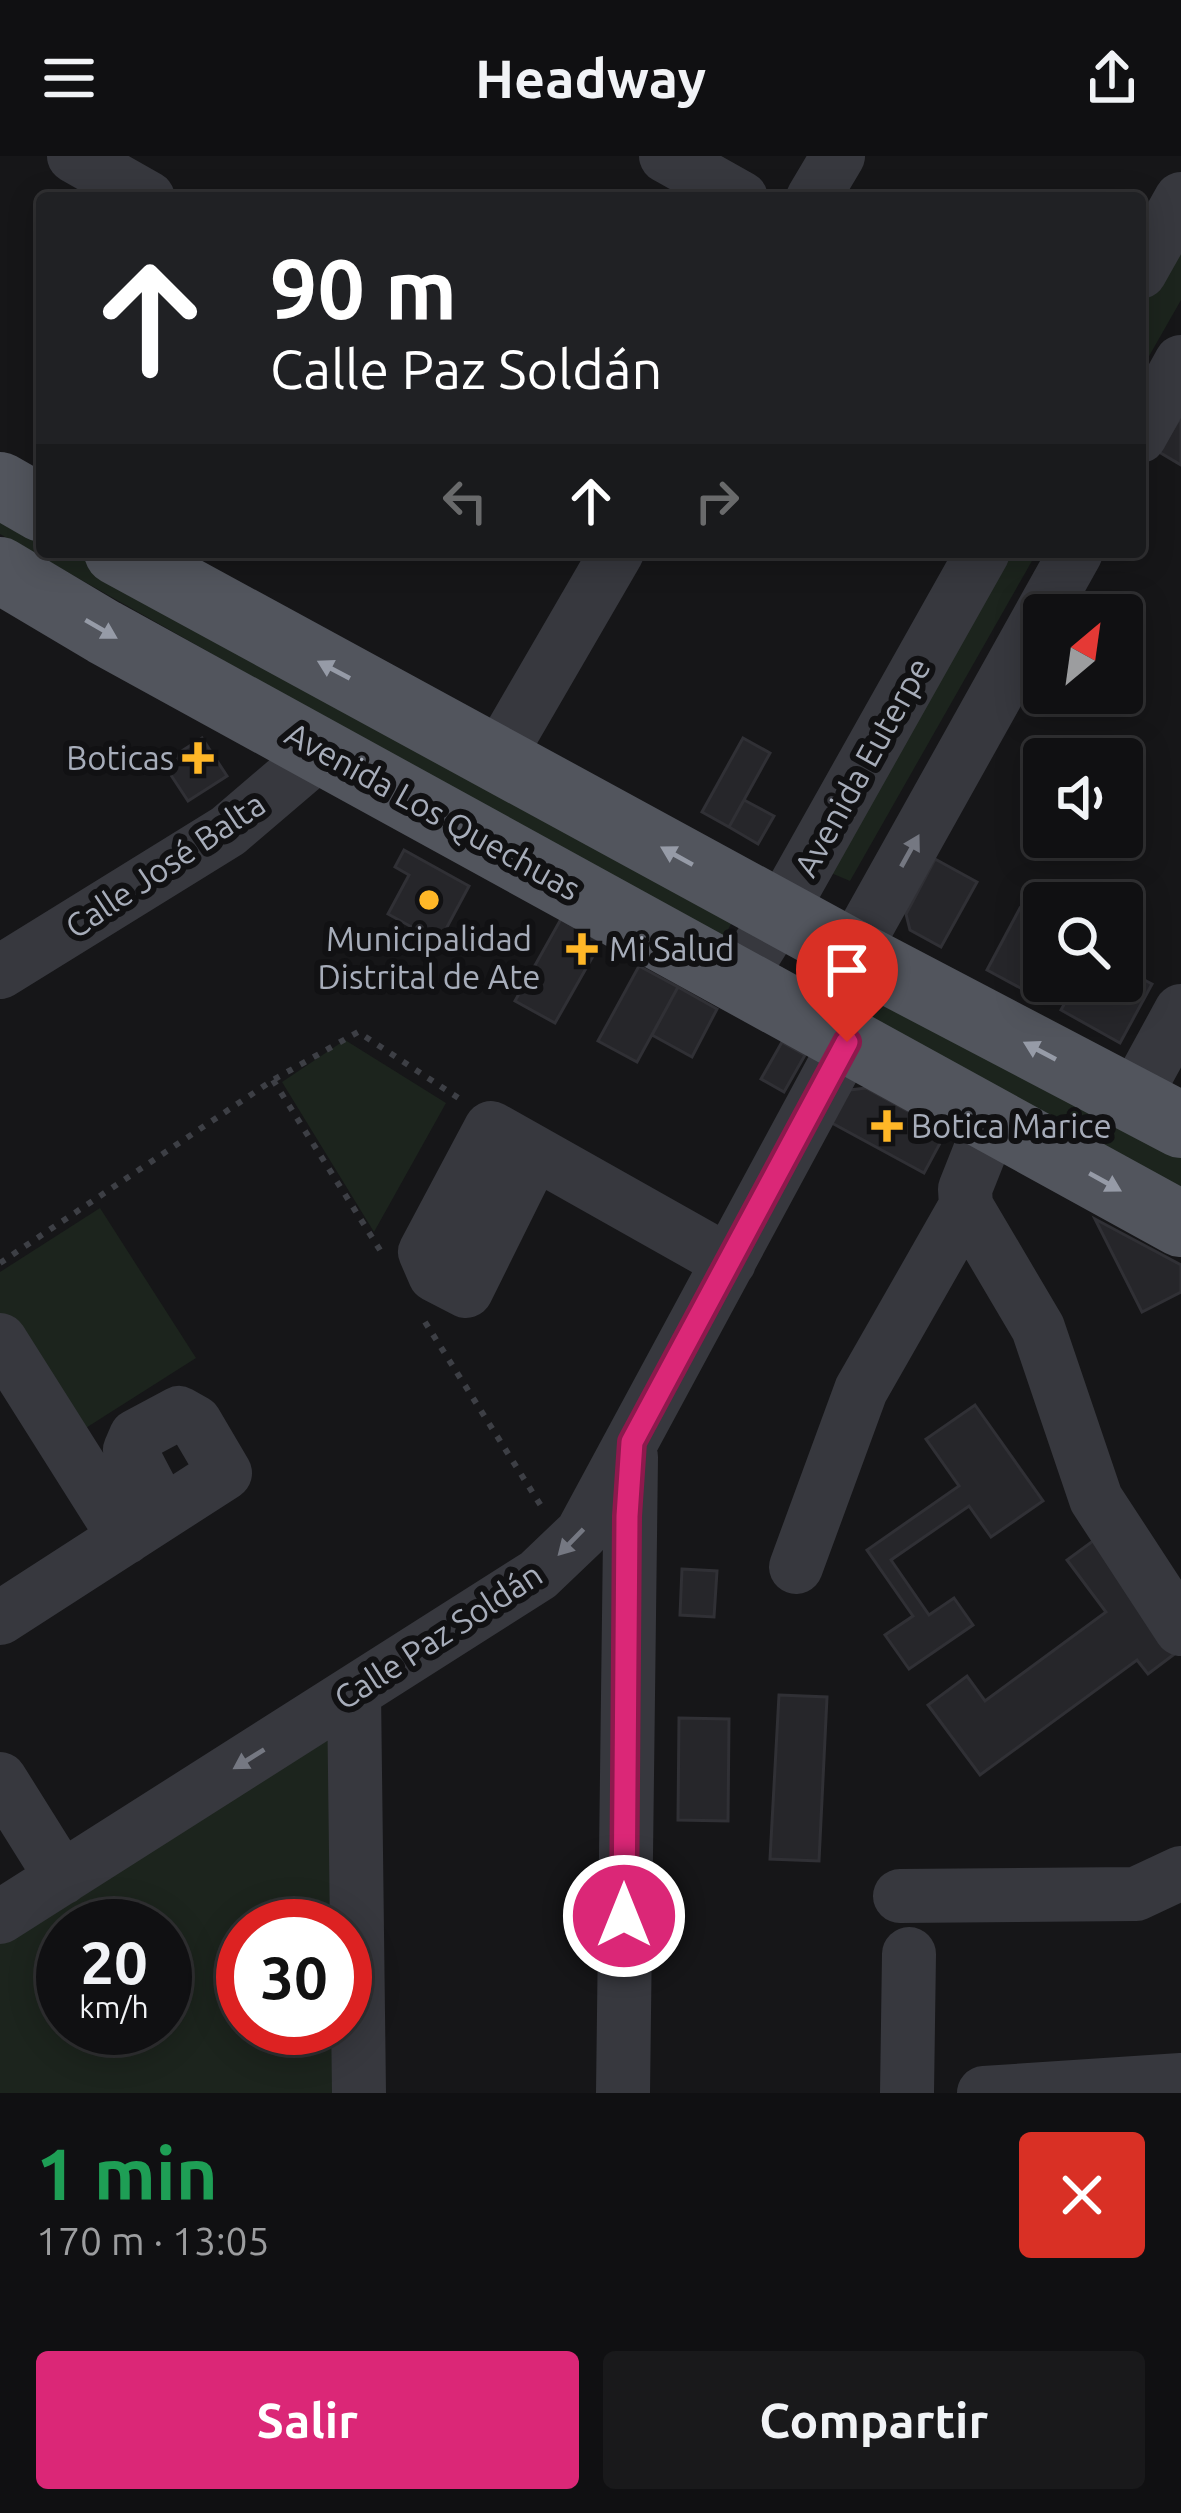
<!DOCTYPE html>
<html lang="es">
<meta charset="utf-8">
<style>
:root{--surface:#101012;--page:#19191b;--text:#f1f3f6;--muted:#9c9d9f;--line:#303032;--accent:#db2777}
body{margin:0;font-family:Ubuntu,sans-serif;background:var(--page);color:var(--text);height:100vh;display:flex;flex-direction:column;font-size:45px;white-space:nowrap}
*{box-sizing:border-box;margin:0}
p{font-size:39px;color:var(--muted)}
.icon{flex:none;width:66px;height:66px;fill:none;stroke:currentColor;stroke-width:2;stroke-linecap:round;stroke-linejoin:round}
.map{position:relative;height:1937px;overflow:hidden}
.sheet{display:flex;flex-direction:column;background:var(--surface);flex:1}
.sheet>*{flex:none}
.guide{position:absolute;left:36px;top:36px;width:1110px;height:366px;border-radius:12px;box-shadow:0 6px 30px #0003,0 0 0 3px var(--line);background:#202124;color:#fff;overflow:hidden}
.needle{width:78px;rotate:29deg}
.buttons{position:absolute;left:1023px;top:438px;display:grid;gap:24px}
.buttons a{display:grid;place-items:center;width:120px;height:120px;border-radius:12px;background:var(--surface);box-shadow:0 6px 30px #0003,0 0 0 3px var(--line);font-size:60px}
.speed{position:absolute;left:36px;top:1743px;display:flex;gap:24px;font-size:60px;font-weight:700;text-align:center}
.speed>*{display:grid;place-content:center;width:156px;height:156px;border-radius:50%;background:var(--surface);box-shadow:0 6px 30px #0003,0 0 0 3px var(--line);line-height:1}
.speed small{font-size:30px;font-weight:400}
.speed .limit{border:18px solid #d22;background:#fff;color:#111}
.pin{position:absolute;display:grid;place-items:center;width:102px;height:102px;color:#fff;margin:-123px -51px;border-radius:50% 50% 50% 0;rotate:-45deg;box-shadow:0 0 12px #0007}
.pin .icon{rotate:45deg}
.me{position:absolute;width:132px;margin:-66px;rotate:0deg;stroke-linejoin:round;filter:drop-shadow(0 0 9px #0008)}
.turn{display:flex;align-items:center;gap:42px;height:252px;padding:0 36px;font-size:54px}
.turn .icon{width:156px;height:156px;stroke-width:2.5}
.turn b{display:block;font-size:84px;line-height:102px}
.lanes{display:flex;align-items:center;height:114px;padding:0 36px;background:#0003;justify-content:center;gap:60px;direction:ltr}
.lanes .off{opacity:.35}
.round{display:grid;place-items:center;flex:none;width:126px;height:126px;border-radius:12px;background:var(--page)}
.head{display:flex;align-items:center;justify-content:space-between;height:204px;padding:0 36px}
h1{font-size:72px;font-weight:700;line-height:90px;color:#1e9e55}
.cta{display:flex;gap:24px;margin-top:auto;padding:24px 36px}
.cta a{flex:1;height:138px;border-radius:12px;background:var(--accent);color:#fff;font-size:48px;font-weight:700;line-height:138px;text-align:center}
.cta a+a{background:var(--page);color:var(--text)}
header{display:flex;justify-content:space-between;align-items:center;height:156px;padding:0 36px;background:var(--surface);font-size:54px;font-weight:700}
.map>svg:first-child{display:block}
</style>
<header><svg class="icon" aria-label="menu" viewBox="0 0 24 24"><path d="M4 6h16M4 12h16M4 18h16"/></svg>Headway<svg class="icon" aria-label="share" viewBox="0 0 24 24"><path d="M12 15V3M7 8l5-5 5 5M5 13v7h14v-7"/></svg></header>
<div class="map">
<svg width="1181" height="1937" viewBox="0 0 1181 1937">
<rect width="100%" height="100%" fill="#161618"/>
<path fill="#1c241d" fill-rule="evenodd" d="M1181,69V144L1140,216V143Z
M0,346L42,369V396H92L740,752L721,786L0,378Z
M1000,396H1037L850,725L824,714Z
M863,814L1181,990V1044L835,852Z
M345,884L446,947L374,1076L282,926Z
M100,1052L196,1202L70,1282L0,1172V1116Z
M340,1558L342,1770H243V1872H343L344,1937H0V1778ZM63,1770H165V1872H63Z"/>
<path fill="#26262a" stroke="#303035" stroke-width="3" d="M1181,260V309L1159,296Z
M202,582L227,620L188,645L163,607Z
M743,582L770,597L729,671L702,656Z
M744,644L774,660L758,688L729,671Z
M404,694L469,730L439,786L388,758L409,719L395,711Z
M935,703L977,726L941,791L910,774L906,758Z
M1020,752L1044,765V825H1048L1039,842L987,814Z
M561,763L601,786L555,867L515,845Z
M639,810L678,831L637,906L598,885Z
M1122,812L1152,828L1120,887L1061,854L1077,825H1122Z
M678,831L717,853L692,901L652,879Z
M782,886L805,899L784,936L761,923Z
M866,932L946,976L924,1017L830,966L850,934Z
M1095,1063L1181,1109V1136L1142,1156Z
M975,1249L1043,1345L991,1381L969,1350L891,1404L929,1459L954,1442L973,1469L909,1513L885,1479L913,1460L867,1394L959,1330L926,1283Z
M1101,1379L1181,1493L1148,1518L1137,1504L980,1619L928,1549L967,1520L985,1545L1106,1456L1067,1404Z
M682,1413L717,1415L714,1461L680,1459Z
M779,1539L827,1541L819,1705L770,1703Z
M679,1562L729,1563L728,1665L678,1664Z"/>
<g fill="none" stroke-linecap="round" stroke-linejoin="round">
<path stroke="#3d3f45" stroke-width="6" stroke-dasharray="6 9" stroke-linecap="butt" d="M273,924L380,1094
M0,1107L273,924L358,876L460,943
M425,1166L543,1353"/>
<path stroke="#37383e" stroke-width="54" d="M74,0L148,42
M666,0L741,42
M813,42L838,0
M1140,116L1181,43
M1140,280L1181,206
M498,601L617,396
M0,816L228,675L324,593
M737,825L780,757L983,396
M813,867L1076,396
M1133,943L1181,855
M992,965L965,1033L966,1050L1038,1172L1096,1343L1181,1473
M534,998L466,1135L435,1119L425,1096L491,972L729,1106
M0,1184L125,1382
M796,1411L861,1234L966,1050
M0,1462C75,1414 150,1366 225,1317L195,1266L179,1257L136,1280L130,1294L163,1357
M354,1536L359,1937
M0,1623L62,1722
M900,1740L1136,1738L1181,1717
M0,1761L538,1419L582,1377L847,886
M623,1937L631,1301
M907,1937L909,1798
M984,1937L1181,1924"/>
<path stroke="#52555d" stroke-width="66" d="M0,329L42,353
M117,396L853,797L1181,969
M0,414L104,476L1181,1068"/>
</g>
<defs><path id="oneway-solid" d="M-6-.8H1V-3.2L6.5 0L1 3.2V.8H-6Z" transform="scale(3)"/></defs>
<g fill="#969ba7">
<use href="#oneway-solid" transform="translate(101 473) rotate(30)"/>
<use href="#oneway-solid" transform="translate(334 514) rotate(-152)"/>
<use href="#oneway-solid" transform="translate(677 700) rotate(-151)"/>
<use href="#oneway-solid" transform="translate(1040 895) rotate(-152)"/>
<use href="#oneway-solid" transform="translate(1105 1026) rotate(29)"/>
</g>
<g fill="#757882">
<use href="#oneway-solid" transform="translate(910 695) rotate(-61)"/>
<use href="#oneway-solid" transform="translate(571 1386) rotate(134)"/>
<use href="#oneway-solid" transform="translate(249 1603) rotate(148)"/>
</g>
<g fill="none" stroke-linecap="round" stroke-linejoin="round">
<g stroke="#8e194d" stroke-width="30">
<path id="route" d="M624,1760L627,1360L632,1286L847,886"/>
</g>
<use href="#route" stroke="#db2777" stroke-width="21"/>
</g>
<g fill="#ffb727" stroke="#111113" stroke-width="4.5">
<path d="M192 584h12v12h12v12h-12v12h-12v-12h-12v-12h12z"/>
<circle cx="429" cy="744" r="12"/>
<path d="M576 775h12v12h12v12h-12v12h-12v-12h-12v-12h12z"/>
<path d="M881 952h12v12h12v12h-12v12h-12v-12h-12v-12h12z"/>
</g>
<g text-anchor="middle" stroke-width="12" stroke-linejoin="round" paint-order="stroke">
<g font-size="33" fill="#a7adba" stroke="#111113" text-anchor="start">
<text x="174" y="614" text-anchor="end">Boticas</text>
<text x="429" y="795" text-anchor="middle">Municipalidad<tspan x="429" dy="38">Distrital de Ate</tspan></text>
<text x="609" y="805">Mi Salud</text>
<text x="911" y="982">Botica Marice</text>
</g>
<g font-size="33" fill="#a7adba" stroke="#111113">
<text transform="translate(862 611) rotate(-61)" y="12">Avenida Euterpe</text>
<text transform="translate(433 655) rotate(29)" y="12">Avenida Los Quechuas</text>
<text transform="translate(165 709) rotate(-34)" y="12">Calle José Balta</text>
<text transform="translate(438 1480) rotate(-33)" y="12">Calle Paz Soldán</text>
</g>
</g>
</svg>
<div class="buttons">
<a><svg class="needle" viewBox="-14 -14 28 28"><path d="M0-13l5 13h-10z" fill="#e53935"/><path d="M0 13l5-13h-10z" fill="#9c9d9f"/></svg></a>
<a><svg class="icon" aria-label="sound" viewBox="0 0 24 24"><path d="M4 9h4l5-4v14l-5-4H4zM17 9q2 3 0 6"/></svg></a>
<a><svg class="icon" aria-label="search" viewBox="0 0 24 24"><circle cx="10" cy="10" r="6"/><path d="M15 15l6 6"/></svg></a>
</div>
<div class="speed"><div>20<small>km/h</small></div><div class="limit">30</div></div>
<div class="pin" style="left:847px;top:886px;background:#d93025"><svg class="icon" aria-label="arrive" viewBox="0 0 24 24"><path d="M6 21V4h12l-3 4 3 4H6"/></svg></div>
<svg class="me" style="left:624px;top:1760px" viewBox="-20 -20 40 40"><circle r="17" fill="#db2777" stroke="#fff" stroke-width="3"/><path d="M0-11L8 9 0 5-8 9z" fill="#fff"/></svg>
<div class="guide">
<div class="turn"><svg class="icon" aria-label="ahead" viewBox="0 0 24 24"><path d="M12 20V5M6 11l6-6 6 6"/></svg><div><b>90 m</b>Calle Paz Soldán</div></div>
<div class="lanes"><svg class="icon off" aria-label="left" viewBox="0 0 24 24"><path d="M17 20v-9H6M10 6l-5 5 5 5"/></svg><svg class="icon" aria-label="ahead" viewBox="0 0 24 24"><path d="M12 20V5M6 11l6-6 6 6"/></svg><svg class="icon off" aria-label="right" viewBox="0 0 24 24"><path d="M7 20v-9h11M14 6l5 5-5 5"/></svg></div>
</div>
</div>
<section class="sheet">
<div class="head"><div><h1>1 min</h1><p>170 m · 13:05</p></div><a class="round" style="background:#d93025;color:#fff"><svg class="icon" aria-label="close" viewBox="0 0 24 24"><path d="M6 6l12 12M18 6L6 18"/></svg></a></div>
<div class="cta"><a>Salir</a><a>Compartir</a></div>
</section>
